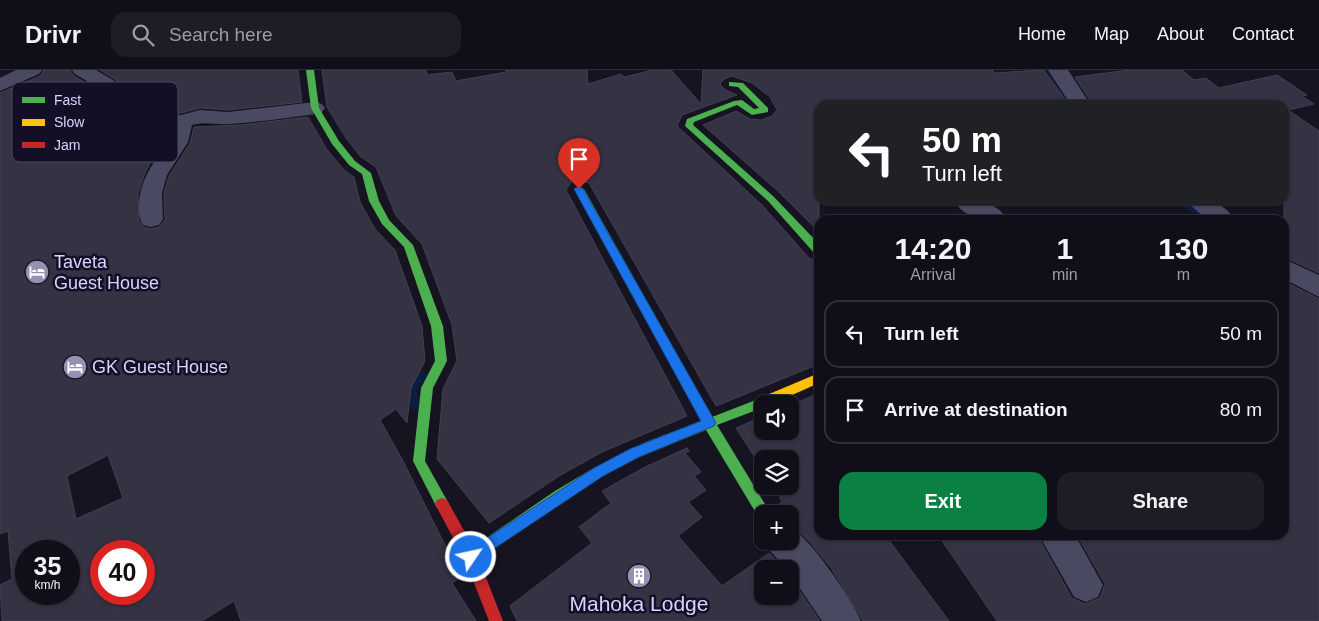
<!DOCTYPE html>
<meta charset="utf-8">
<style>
:root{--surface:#100f19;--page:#1e1d26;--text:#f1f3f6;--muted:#9c9ca2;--line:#302f38;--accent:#0b8043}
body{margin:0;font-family:Arial,sans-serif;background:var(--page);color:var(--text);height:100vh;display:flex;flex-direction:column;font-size:19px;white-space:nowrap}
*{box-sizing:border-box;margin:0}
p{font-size:16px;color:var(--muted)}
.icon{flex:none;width:28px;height:28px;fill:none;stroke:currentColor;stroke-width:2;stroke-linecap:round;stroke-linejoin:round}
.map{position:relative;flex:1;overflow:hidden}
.drawer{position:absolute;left:814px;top:145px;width:475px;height:325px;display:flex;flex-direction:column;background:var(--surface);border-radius:15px;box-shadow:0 1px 4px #0004,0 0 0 1px var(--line)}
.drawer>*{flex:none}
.top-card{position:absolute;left:814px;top:30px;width:475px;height:105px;border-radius:15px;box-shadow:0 1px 4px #0004,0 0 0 1px var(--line);background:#202124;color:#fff;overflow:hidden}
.buttons{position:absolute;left:754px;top:325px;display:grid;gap:10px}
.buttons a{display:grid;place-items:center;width:45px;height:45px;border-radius:10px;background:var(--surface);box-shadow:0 1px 4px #0004,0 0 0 1px var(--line);font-size:25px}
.speed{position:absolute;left:15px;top:470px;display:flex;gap:10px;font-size:25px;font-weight:700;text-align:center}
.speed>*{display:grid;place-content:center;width:65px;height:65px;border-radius:50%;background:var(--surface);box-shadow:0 1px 4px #0004,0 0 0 1px var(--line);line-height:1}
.speed small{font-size:12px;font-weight:400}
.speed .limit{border:8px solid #d22;background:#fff;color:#111}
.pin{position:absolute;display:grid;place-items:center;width:42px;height:42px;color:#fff;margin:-51px -21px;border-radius:50% 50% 50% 0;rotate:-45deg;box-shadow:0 0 5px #0007}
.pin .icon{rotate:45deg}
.me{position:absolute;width:55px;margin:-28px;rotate:56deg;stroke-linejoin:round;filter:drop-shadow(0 0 4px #0008)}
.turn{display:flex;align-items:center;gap:18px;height:105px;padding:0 25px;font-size:22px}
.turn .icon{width:65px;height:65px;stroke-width:2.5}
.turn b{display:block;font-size:35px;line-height:42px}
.eta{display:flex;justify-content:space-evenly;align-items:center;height:85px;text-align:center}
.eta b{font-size:30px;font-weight:700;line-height:35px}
.cta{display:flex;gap:10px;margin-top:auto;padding:10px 25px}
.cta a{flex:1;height:58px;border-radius:15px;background:var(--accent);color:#fff;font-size:20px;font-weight:700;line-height:58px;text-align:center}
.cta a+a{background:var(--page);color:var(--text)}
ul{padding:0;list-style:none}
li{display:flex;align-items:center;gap:15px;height:68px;margin:0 10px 8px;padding:0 15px;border:2px solid var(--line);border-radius:15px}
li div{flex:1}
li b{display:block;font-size:19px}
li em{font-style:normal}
header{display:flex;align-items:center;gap:30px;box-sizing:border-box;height:70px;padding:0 25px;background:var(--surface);border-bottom:1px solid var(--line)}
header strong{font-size:24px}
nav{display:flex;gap:28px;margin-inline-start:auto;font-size:18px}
.search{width:350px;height:45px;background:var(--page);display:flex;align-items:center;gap:12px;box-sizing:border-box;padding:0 18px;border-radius:15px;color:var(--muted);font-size:19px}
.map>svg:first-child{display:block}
</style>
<header>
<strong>Drivr</strong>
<div class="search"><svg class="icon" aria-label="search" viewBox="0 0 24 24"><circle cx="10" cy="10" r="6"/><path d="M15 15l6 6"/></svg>Search here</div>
<nav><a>Home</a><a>Map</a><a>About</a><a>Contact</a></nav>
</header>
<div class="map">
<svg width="1319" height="551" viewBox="0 0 1319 551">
<rect width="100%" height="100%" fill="#161421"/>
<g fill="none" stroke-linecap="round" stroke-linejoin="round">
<path fill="#0b1e41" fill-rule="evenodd" d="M1046,0H1052L1074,35H1068Z
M1175,130H1184L1213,150H1204Z
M422,301L425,302L427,305L417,320L419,336L417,339L414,340L411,339L407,319L419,302Z"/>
</g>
<path fill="#343243" stroke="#433f54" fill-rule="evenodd" d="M44,0H70L74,6L103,23L147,57L167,60L145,103L138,124L139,151L143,157L151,159L159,157L165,150L164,123L169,106L190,73L194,57L241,55L308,47L326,78L343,99L354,107L360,132L375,159L395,180L422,256L425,291L411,318L407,353L396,339L380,350L402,389L455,495L460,508L452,513L476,551H241L234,531L202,551H2L0,515L12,509L8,461L0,464V23L40,6ZM108,385L123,428L76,449L67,406ZM26,481H69V524H26ZM101,481H144V524H101Z
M100,0H298L302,32L228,40L200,38L181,43L161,44L119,12Z
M322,0H426L427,5L452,2L456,11L506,2V0H587L588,14L621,4L624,7L653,0H671L701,34L703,0H993V3L1044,0L1069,35H819V162L780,123L703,55L736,41L750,49L761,50L772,46L777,40L770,27L752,13L732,6L724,9L720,14L724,19L737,25L682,45L677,56L762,135L809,188L819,192V294L716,336L589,113L579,110L571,112L566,120L687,346L602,382L559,406L489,453L437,389L443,319L457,291L452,255L422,174L396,146L376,97L361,87L346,68L327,37Z
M1130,0H1182L1194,10L1206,8L1219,18L1277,5L1307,25L1302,26L1314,34L1288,40L1319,61V203L1284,187V35H1093L1075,7Z
M1284,211L1319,229V551H997L938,465H1037L1072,528L1085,534L1100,528L1105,514L1077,465H1284Z
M819,323V465H885L949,551H863L831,498L809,471L797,460L790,450V444H786L779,434L782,432L775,416H790V389H762V398L736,358L762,347V361H790V336Z
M687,378L689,381L685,383L701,402L694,406L706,420L688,432L702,447L678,466L722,516L769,483L784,499H762V526H790V507L820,551H517L510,536L592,473L579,457L611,433L602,421L645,397Z"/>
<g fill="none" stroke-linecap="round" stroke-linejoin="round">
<path fill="#4a4962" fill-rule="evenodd" d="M16,0H42L39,4L0,21V8Z
M72,0H96L118,13L160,46L181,45L200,40L228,42L315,32L322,34L325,38L322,42L315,44C287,48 258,52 230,54C217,55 205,51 192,55L188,72L167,105L162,123L163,149L159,155L151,157L143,155C139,148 139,144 139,136C140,101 162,89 170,58L148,56L104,21L75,4Z
M1048,0H1068L1091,35H1071Z
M953,130C974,130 996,130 1008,150C986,150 967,151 953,130Z
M1185,130C1207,130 1222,130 1235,150H1207Z
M1284,189L1319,205V227L1284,209Z
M790,458C809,465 853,531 861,551H822L790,504V499H787L771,482L766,471H790Z
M1039,465H1075L1103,515L1098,527L1086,532L1074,527Z"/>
<path fill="#4caf50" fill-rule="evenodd" d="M306,0H314L319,38L339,71L355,91L371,103L379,131L389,150L413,175L443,256L447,291L433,318L425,391L449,434L447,438L442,440L437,438L413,391L421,318L435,291L431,256L404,177L382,154L369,131L362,104L349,95L332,74L311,38Z
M729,12L743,13L768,38V42L752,45L737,35L694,52L693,55L774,127L819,174V184H815L768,131L685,56L687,49L734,31L742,30L754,39L759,38L738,17L729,16Z
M579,116L584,119L712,347L761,328L765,329L767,333L762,334V338L717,355L771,444H762V450L759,448L706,360L637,388L601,407L471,494L466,492L464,487L466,482L555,421L592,399L646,372L701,351L574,119Z"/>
<path fill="#ffc107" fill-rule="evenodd" d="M819,303V313L772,334H762V337H757L755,333L757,329Z"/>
<path fill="#c62828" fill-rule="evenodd" d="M442,428L447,430L476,482L503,551H489L465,490L435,434L437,430Z"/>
</g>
<path fill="#1a73e8" stroke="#114b97" d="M579,116L583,119L716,353L714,356L639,387L603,406L471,494L466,492L464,487L466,482L594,398L630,379L701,351L574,119Z"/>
<defs>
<g id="hotel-disc" transform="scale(1.25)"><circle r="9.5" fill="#9591b1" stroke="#130f26"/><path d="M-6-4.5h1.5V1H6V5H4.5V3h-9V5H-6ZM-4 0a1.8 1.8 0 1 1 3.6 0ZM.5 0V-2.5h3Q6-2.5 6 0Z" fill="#fff"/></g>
<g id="building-disc" transform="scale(1.25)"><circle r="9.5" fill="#9591b1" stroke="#130f26"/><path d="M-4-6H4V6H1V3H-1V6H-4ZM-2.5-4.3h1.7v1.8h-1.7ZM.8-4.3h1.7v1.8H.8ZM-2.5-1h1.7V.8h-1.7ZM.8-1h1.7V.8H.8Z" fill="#fff"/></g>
</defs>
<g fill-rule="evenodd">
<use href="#hotel-disc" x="37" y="202"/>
<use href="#hotel-disc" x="75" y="297"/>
<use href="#building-disc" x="639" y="506"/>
</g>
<g text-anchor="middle" stroke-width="5" stroke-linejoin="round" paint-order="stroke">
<g font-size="18" fill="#d9d4ff" stroke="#130f26" text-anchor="start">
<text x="54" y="198">Taveta<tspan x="54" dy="21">Guest House</tspan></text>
<text x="92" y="303">GK Guest House</text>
</g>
<g font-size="21" fill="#d9d4ff" stroke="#130f26">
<text x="639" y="541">Mahoka Lodge</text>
</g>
</g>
<rect x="12" y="12" width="166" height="80" rx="8" fill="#130f26" stroke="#4e4a67" stroke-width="1"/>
<rect x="22" y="27" width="23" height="6" fill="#4caf50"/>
<rect x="22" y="49" width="23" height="7" fill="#ffc107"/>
<rect x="22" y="72" width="23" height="6" fill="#c62828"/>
<g font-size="14" fill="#d9d4ff">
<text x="54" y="35">Fast</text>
<text x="54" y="57">Slow</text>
<text x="54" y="80">Jam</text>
</g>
</svg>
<div class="buttons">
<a><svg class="icon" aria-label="sound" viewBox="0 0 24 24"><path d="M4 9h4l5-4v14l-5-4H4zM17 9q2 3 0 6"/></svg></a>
<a><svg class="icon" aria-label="layers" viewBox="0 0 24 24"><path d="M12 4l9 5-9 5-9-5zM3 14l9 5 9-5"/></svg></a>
<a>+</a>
<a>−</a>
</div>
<div class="speed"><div>35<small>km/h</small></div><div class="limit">40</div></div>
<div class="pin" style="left:579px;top:119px;background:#d93025"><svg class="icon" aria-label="arrive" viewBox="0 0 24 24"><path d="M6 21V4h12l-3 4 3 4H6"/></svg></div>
<svg class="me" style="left:471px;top:487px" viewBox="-20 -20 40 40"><circle r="17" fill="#1a73e8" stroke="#fff" stroke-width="3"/><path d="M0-11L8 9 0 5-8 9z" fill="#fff"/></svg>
<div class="top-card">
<div class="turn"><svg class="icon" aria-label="left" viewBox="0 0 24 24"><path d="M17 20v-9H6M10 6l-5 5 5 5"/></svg><div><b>50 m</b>Turn left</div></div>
</div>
<section class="drawer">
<div class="eta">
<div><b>14:20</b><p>Arrival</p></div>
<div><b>1</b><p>min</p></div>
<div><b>130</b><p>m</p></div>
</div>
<ul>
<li><svg class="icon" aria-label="left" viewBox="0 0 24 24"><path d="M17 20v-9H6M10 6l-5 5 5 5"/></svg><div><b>Turn left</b></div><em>50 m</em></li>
<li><svg class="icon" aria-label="arrive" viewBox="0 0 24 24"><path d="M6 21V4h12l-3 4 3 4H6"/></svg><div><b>Arrive at destination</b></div><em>80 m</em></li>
</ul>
<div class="cta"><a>Exit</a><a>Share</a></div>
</section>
</div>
